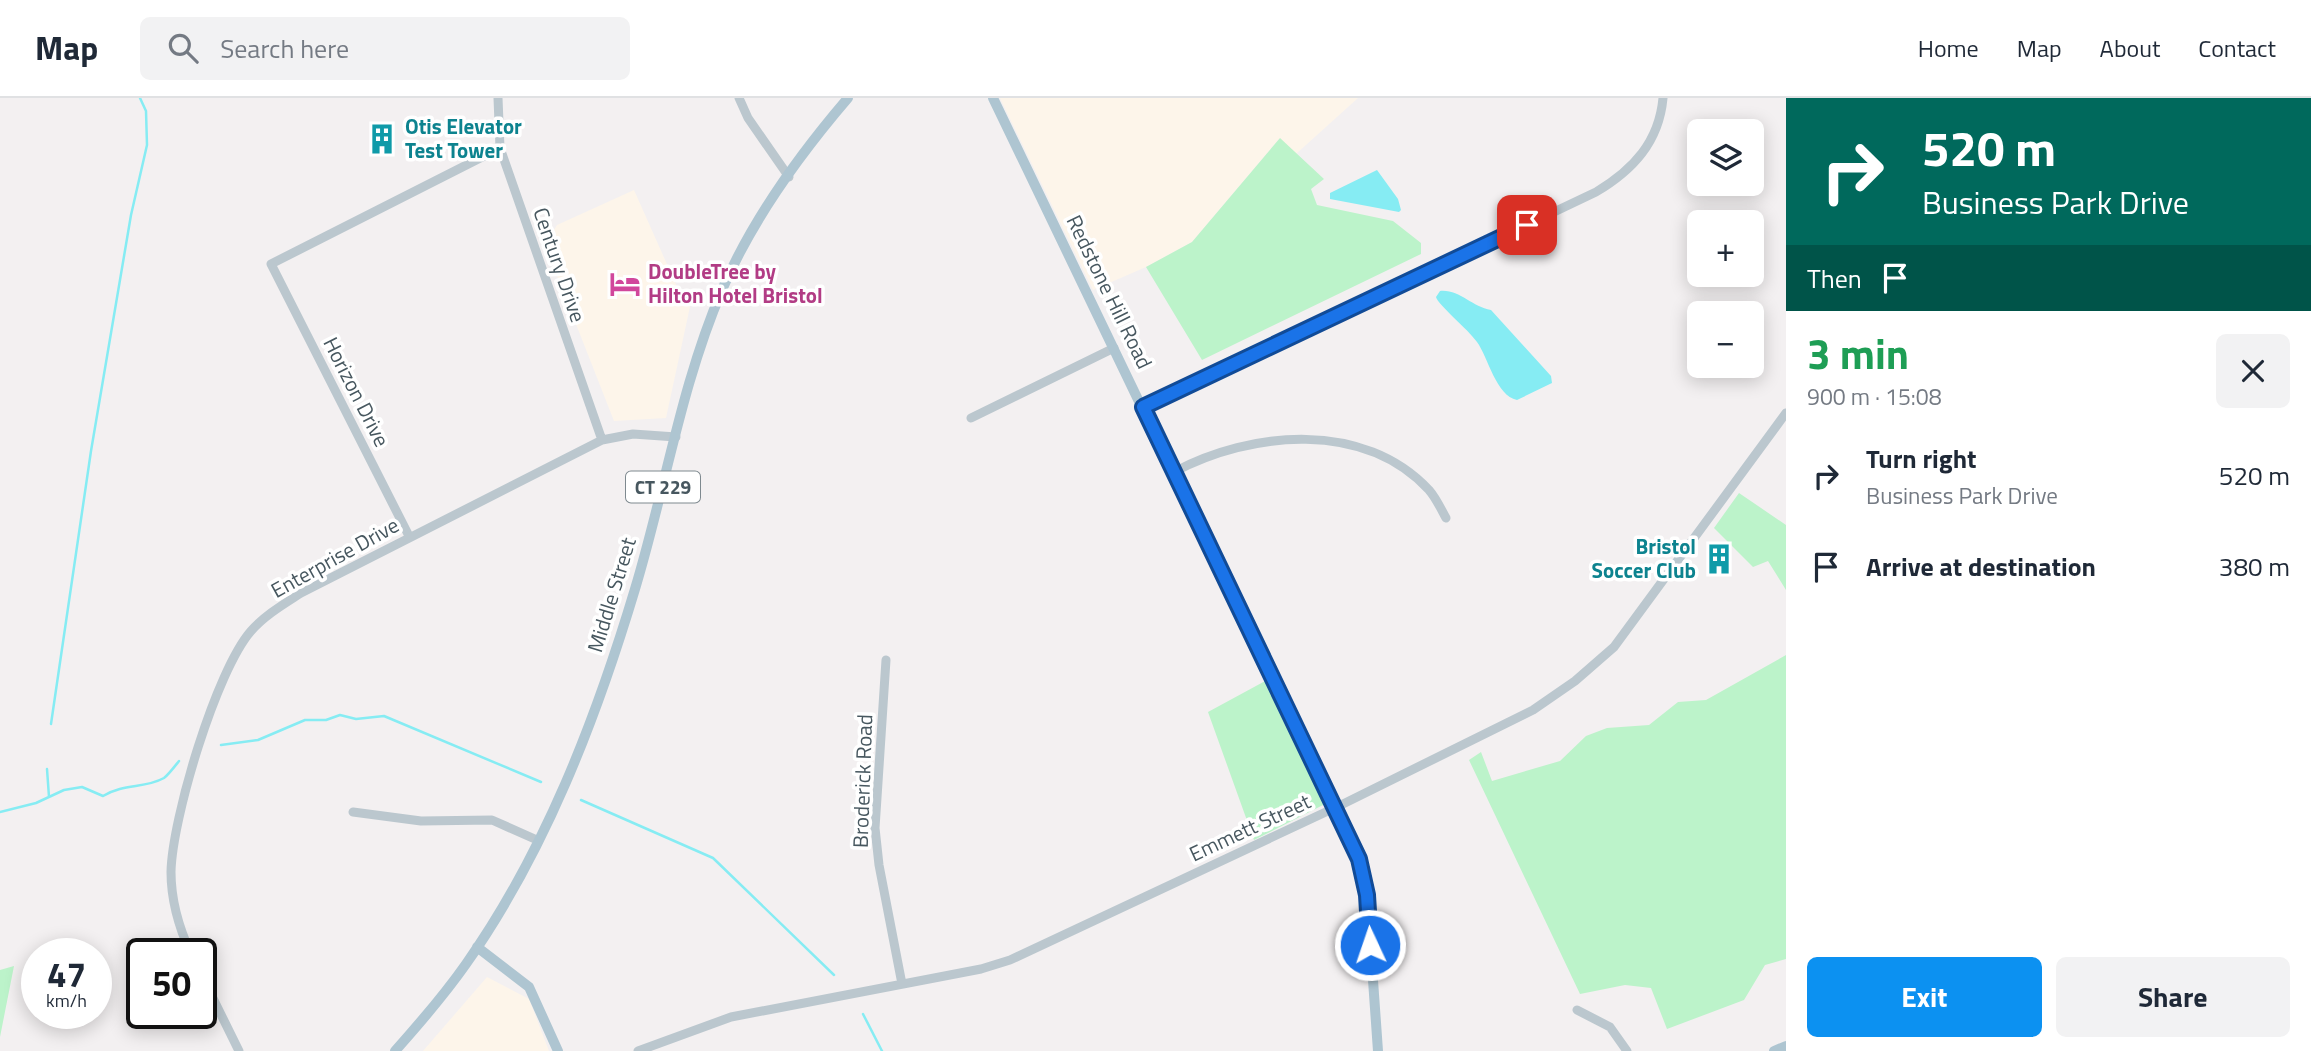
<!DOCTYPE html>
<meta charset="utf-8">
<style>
:root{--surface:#fff;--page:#f2f2f3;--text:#1f2937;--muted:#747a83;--line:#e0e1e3;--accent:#0c91f1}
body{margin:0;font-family:"Titillium Web",sans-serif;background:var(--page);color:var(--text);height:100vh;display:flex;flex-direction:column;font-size:26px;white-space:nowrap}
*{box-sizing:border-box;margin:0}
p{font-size:23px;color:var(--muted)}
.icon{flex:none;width:38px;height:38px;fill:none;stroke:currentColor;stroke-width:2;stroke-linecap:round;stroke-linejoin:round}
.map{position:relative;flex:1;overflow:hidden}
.sheet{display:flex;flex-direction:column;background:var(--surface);width:525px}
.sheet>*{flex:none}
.top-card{background:#00695c;color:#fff;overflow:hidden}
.fabs{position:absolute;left:1687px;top:21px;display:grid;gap:14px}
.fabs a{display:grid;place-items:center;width:77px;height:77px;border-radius:10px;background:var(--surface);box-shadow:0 4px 18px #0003;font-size:35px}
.speed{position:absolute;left:21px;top:840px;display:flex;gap:14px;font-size:35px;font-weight:700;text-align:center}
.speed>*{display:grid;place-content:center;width:91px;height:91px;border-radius:50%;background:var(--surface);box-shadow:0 4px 18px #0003;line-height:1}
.speed small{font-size:18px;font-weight:400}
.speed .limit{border:4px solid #111;border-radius:10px;background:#fff;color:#111}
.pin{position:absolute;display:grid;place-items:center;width:60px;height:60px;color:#fff;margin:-30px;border-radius:14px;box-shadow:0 4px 10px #0006}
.me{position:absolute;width:77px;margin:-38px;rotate:357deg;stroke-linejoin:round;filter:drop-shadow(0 0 5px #0008)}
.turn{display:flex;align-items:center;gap:24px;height:147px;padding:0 21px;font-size:32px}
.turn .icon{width:91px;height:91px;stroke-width:2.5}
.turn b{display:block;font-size:49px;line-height:60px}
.then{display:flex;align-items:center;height:66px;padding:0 21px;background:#0003;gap:14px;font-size:26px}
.round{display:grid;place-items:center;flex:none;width:74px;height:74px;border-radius:10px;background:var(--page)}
.headline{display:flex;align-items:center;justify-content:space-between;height:119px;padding:0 21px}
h1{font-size:42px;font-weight:700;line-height:52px;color:#1e9e55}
.primary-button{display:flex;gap:14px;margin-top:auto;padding:14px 21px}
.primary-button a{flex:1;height:80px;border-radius:10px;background:var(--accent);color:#fff;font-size:28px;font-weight:700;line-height:80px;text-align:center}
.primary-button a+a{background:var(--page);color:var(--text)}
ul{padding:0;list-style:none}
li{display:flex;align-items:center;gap:21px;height:91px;padding:0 21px}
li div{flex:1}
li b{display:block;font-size:26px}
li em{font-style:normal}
header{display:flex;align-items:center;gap:42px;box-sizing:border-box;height:98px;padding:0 35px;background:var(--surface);border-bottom:2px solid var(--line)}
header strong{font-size:33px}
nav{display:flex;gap:38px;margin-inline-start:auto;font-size:24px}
.search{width:490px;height:63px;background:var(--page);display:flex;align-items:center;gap:18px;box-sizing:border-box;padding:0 24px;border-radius:10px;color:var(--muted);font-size:26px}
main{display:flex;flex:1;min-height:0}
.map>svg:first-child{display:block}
</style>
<header>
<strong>Map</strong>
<div class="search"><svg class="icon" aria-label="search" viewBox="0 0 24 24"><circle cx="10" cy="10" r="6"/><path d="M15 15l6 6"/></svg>Search here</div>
<nav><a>Home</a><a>Map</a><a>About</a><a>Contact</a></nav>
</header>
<main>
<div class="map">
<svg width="1786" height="953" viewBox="0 0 1786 953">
<rect width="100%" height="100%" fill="#f3f0f1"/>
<path fill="#fdf5ea" d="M1000,0H1358L1296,56L1279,41L1192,144L1146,169L1093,192Z
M634,92L682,200L691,204L666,320L614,323L545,147L557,127Z
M487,879L529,901L549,953H423Z"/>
<path fill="#bcf3ca" d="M1280,40L1324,81L1311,91L1317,107L1393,123L1421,145V156L1202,262L1146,169L1192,144Z
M1739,395L1786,427V492L1768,463L1753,469L1714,430Z
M1786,557V861L1765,867L1744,902L1667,931L1651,890L1625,887L1580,896L1469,662L1481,654L1492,683L1560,663L1586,638L1607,630L1649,627L1678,604L1706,602Z
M1267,582L1327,705L1254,742L1208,614Z
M14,868L0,939V872Z"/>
<path fill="#86ecf3" d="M1377,72L1398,101L1401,112L1399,114L1330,101V95Z
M1440,193C1459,191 1472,209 1491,212L1551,278L1552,285L1517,302C1496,298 1488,259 1477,244C1468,231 1438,207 1436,199Z"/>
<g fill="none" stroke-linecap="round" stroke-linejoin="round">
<path stroke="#86ecf3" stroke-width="2.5" d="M51,626L91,353L131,117L147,47L146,13L140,0
M221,647L258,642L305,622H326L340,617L356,621L384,618L541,684
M47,671L49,699
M581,702L713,760L834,877
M0,714L36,705L64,692L82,689L103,698C125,685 144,691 164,680C169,676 175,668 179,663
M863,916L882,953"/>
<path stroke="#bbc7ce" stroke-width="9" d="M498,0L500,50L602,342
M739,0L748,20L789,79
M1143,309L1596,94C1633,72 1659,44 1663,0
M971,320L1114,250
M1174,374C1251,333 1364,322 1429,392C1436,400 1441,411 1446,420
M409,438L271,166L500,50
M886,562L875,730L879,767L902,886
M353,714L421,723L492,722L537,742
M191,856C179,830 171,802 171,774C172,721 216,573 251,533C265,517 284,506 301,495L602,342L633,336L676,339
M201,876L239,953
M1577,912L1610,929L1627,953
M638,953L731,919L981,871L1010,862L1345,705L1533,612L1575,583L1614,549L1786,315"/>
<path stroke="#aec5d1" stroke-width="10" d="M993,0L1359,761L1367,797L1378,953
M477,849L529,889L558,953
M395,953C420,925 445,896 466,866C545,754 596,621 635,491C665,392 681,287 722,192C751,124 800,56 848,0
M1774,953L1786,948"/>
</g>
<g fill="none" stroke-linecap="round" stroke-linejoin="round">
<g stroke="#114b97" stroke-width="18">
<path id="route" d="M1370,847L1367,797L1359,761L1143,309L1527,127"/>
</g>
<use href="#route" stroke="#1a73e8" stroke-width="12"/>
</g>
<defs>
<g id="building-bare" transform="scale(2.415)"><path d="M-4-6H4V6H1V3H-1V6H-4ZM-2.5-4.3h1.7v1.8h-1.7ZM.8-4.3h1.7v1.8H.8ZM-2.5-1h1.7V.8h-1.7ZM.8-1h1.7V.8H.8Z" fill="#0f9aa8" stroke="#fff" stroke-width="2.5" paint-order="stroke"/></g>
<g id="hotel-bare" transform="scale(2.415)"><path d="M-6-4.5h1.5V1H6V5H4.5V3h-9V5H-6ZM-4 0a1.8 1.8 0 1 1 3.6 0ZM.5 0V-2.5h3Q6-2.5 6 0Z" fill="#d1479c" stroke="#fff" stroke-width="2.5" paint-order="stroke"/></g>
</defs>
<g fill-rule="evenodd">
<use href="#building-bare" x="382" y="41"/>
<use href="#hotel-bare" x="625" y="186"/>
<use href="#building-bare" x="1719" y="461"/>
</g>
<g text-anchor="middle" stroke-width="7" stroke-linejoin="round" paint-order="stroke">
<rect fill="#fff" stroke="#7e898f" stroke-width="2" x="626" y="373.5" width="74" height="31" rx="5"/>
<g font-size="19" font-weight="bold" fill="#47575f">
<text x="663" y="396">CT 229</text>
</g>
<g font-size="21" font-weight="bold" fill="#0d838f" stroke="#fff" text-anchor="start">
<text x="405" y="36">Otis Elevator<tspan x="405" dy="24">Test Tower</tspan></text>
<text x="1696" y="456" text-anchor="end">Bristol<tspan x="1696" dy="24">Soccer Club</tspan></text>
</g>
<g font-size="21" fill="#47575f" stroke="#fff">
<text transform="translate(559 167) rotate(71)" y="7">Century Drive</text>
<text transform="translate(1109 194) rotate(64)" y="7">Redstone Hill Road</text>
<text transform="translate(356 294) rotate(63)" y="7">Horizon Drive</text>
<text transform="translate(335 460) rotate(-29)" y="7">Enterprise Drive</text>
<text transform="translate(612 497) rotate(-73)" y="7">Middle Street</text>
<text transform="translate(863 683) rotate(-88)" y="7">Broderick Road</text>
<text transform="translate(1250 730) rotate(-25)" y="7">Emmett Street</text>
</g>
<g font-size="21" font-weight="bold" fill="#b23c85" stroke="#fff" text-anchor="start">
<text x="648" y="181">DoubleTree by<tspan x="648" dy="24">Hilton Hotel Bristol</tspan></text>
</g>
</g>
</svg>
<div class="fabs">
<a><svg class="icon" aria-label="layers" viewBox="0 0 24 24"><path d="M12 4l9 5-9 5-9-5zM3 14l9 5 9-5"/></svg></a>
<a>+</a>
<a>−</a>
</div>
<div class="speed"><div>47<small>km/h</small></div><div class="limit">50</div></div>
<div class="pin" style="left:1527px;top:127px;background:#d93025"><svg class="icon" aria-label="arrive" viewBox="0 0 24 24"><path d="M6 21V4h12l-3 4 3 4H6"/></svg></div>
<svg class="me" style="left:1370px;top:847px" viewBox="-20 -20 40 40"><circle r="17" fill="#1a73e8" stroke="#fff" stroke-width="3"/><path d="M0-11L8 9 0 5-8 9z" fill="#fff"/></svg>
</div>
<section class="sheet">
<div class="top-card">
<div class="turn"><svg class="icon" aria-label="right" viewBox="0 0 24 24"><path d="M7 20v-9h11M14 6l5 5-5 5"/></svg><div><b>520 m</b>Business Park Drive</div></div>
<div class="then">Then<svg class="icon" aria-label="arrive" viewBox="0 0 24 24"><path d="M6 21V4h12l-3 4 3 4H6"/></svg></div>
</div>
<div class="headline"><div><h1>3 min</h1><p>900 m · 15:08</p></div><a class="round"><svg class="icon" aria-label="close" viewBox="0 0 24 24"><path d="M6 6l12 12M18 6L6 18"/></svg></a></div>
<ul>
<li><svg class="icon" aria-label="right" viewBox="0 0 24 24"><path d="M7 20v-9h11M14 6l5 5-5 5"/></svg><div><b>Turn right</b><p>Business Park Drive</p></div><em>520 m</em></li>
<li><svg class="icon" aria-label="arrive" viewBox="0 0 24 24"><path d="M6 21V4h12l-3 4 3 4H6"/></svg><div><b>Arrive at destination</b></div><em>380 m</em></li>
</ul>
<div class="primary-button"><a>Exit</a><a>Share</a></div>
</section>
</main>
